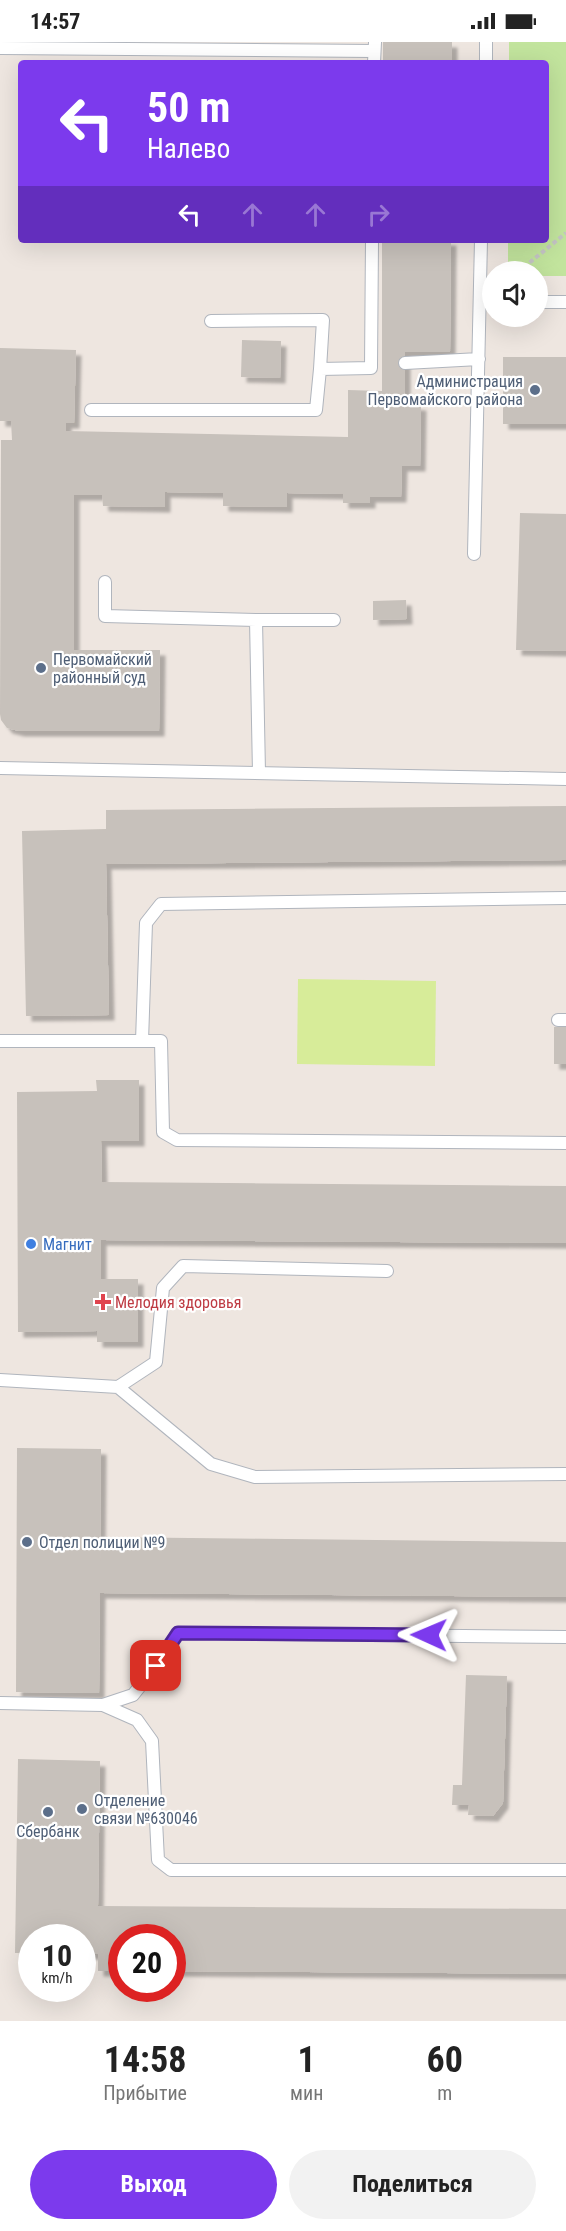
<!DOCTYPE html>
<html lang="ru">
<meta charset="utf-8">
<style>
:root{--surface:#fff;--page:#f2f2f2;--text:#222;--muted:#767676;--accent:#7c3aed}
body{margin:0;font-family:"Roboto Condensed",sans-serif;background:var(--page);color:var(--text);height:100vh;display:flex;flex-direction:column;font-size:22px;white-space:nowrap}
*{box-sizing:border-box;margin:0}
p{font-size:20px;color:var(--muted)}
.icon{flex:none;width:33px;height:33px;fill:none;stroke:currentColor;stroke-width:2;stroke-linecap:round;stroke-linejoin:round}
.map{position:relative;height:1979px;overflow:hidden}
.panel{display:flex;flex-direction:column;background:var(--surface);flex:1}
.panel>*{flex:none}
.hud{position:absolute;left:18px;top:18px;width:531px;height:183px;border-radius:6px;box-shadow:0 6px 24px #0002;background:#7c3aed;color:#fff;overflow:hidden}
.tools{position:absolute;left:482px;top:219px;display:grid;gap:12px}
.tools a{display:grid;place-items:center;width:66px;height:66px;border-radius:50%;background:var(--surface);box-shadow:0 6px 24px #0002;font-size:30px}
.speed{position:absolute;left:18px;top:1882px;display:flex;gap:12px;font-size:30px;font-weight:700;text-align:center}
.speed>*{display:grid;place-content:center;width:78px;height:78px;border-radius:50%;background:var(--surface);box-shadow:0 6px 24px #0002;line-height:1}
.speed small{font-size:15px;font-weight:400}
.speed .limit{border:9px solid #d22;background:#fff;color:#111}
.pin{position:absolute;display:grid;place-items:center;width:51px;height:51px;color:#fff;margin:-26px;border-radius:12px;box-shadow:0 3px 9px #0006}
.me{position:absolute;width:66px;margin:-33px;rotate:271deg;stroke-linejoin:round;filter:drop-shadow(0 0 4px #0008)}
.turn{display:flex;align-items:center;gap:21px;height:126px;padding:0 30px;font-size:27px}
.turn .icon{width:78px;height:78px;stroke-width:2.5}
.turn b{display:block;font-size:42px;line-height:51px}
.lanes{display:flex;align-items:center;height:57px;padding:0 30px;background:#0003;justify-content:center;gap:30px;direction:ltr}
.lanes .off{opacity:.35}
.eta{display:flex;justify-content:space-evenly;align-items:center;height:102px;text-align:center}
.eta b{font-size:36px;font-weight:700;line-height:42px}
.cta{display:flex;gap:12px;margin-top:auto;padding:12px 30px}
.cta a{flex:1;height:69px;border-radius:36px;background:var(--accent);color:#fff;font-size:24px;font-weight:700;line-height:69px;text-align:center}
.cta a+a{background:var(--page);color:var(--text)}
.status{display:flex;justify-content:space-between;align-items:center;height:42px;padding:0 30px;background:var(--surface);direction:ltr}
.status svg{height:16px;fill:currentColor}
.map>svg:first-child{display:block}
</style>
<div class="status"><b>14:57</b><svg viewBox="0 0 49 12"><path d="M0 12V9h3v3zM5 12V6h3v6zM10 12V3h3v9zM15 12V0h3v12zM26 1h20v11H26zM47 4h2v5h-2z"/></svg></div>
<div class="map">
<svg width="566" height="1979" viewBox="0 0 566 1979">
<defs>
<filter id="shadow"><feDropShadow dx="5.5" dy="5.5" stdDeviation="1.5" flood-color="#0004"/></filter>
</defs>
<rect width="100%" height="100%" fill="#eee6e0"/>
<path fill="#c2e49d" d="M509,0H566V234H537V230L508,229V198H546V21H509Z"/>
<path fill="#d7ec99" d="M298,937L436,939L435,1024L297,1022Z"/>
<path fill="#c7c1bb" filter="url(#shadow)" d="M383,0H452V21H383Z
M382,198H451L450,310H405V362L421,363L420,424H402L401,455H370V461H343V452L287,451V465L223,464V451L165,450V465L103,464L102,453H74V608H160L159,689H19L7,686L1,678L0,672L1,398H12L11,379H0V306L76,308L74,381H66V389L348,395V348L382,349Z
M242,298L281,299L280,336L241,335Z
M503,315H566V382H503Z
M520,471L566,472V609L516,608Z
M406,558L407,577L373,578V559Z
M566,764V818L106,822L109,973L26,974L22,789L106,787V768Z
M554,985H566V1022H554Z
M96,1038H139V1099H101L102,1140L566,1144V1201L101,1198V1237H138V1300H97V1289L18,1290L17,1050L97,1049Z
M17,1406L101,1407L100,1520L101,1495L566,1500V1555L100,1551L99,1651L16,1650Z
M466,1633L507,1634L503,1761L493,1774L468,1773L469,1763H452L453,1743H462Z
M18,1717L100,1719L98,1864L566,1867V1932L172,1929V1896H122V1929H98V1912H82V1896H32V1911H15Z"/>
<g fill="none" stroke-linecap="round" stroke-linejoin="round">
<g stroke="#b0b5bd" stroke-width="14">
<path id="service" d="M0,6L374,9
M374,21L375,0
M486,21V0
M480,260H492
M537,260H566
M211,279L323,278L320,327
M405,321L479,317
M91,368H316L320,327L371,326L372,198
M474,512L481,198
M105,540V574L256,578
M0,726L566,737
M259,731L256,578H334
M558,978H566
M0,999H161L163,1090L177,1098L566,1101
M142,999L146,881L161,862L566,856
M0,1338L118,1345L211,1422L255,1435L566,1432
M118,1345L156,1320L163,1246L183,1224L387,1229
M0,1661L103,1663L137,1678L152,1699L158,1818L171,1828H566
M103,1663L133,1653L156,1624L178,1591L566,1595"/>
</g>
<path stroke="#c4c4c4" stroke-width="4" stroke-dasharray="4.5 3" stroke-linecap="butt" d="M518,230L566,191"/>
<use href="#service" stroke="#fff" stroke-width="12"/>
</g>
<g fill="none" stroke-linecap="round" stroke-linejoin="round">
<g stroke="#51269a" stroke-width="15">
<path id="route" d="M156,1624L178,1591L429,1593"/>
</g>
<use href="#route" stroke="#7c3aed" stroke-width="10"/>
</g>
<g fill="#5c6f8a" stroke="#fff" stroke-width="2">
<circle cx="535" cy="348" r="6"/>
<circle cx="41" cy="626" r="6"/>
<circle cx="27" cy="1500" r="6"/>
<circle cx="82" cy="1767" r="6"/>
<circle cx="48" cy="1770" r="6"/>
</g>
<circle fill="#3f7fe0" stroke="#fff" stroke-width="2" cx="31" cy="1202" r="6"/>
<path fill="#e0444e" stroke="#fff" stroke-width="2" d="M100 1251h6v6h6v6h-6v6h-6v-6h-6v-6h6z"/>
<g text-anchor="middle" stroke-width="4.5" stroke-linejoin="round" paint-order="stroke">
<g font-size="16" fill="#4e5e75" stroke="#fff" text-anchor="start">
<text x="523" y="345" text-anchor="end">Администрация<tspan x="523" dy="18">Первомайского района</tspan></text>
<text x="53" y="623">Первомайский<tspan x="53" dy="18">районный суд</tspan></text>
<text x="39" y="1506">Отдел полиции №9</text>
<text x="94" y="1764">Отделение<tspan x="94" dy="18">связи №630046</tspan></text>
<text x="48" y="1795" text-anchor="middle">Сбербанк</text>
</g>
<g font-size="16" fill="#366cbe" stroke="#fff" text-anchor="start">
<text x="43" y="1208">Магнит</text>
</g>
<g font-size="16" fill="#be3a42" stroke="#fff" text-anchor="start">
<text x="115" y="1266">Мелодия здоровья</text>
</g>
</g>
</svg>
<div class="tools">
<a><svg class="icon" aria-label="sound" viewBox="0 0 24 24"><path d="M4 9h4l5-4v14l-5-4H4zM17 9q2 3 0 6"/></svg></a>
</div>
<div class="speed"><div>10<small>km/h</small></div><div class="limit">20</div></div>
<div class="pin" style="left:156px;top:1624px;background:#d93025"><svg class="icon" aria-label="arrive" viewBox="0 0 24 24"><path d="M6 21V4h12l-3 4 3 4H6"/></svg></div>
<svg class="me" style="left:429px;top:1593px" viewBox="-20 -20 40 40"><path d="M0-17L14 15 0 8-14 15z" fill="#7c3aed" stroke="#fff" stroke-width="4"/></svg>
<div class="hud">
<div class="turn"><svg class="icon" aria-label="left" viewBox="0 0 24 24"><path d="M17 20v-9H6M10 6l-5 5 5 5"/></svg><div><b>50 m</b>Налево</div></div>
<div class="lanes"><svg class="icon" aria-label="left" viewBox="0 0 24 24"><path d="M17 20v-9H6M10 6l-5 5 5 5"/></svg><svg class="icon off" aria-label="ahead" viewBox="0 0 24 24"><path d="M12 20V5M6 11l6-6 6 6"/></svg><svg class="icon off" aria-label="ahead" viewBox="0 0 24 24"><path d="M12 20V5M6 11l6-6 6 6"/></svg><svg class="icon off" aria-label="right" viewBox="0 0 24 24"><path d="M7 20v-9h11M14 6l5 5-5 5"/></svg></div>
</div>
</div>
<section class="panel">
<div class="eta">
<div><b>14:58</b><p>Прибытие</p></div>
<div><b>1</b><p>мин</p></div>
<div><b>60</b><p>m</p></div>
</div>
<div class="cta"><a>Выход</a><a>Поделиться</a></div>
</section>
